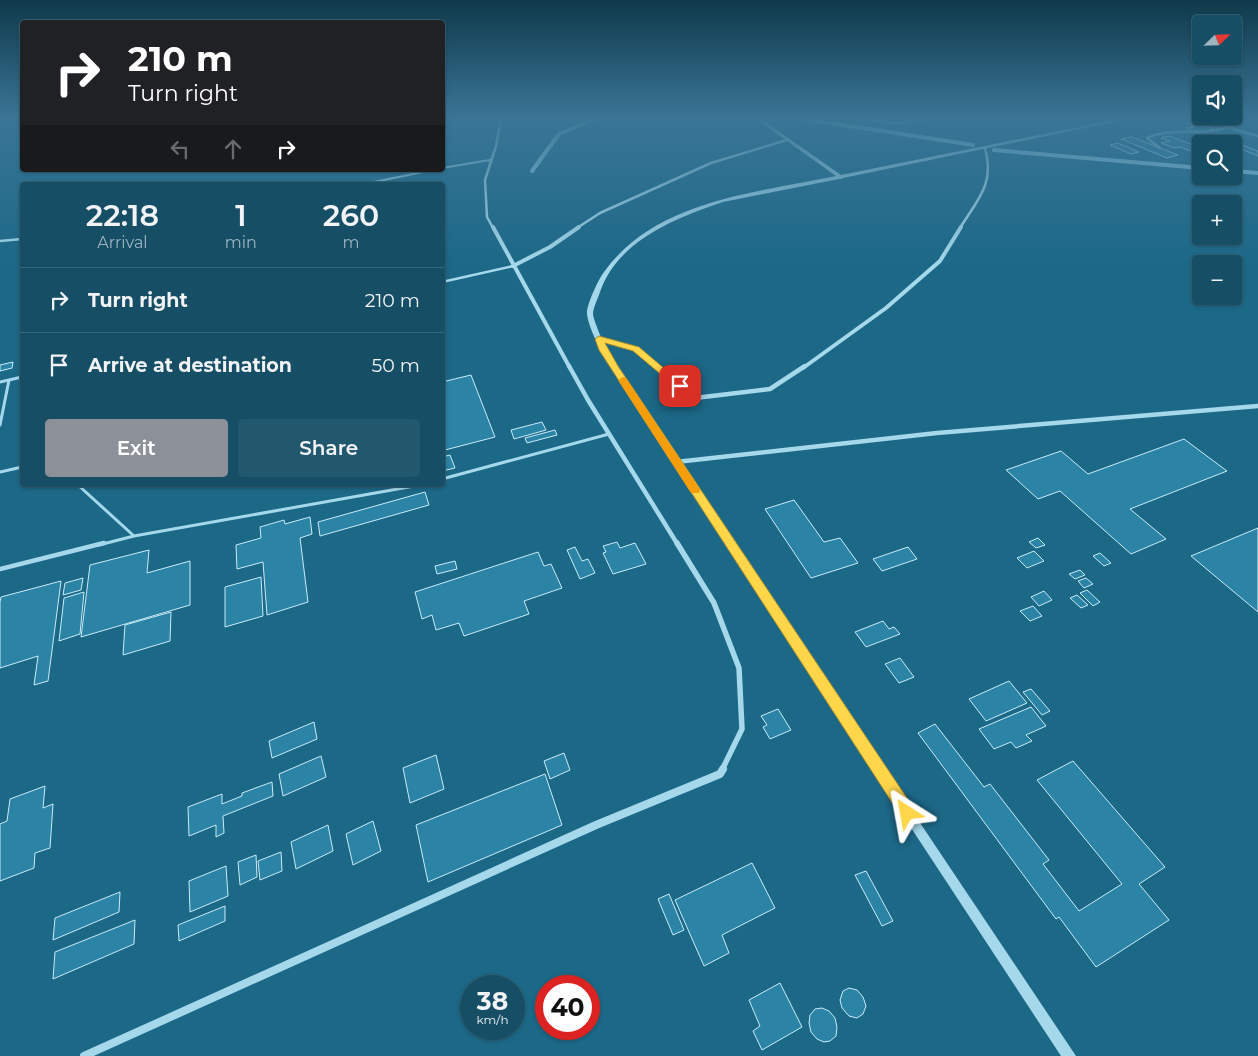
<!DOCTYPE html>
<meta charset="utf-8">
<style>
:root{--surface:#154e65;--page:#22586e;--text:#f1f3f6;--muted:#9db4bf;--line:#346579;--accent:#8c9099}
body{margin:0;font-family:Montserrat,sans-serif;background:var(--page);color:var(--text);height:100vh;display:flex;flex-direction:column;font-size:19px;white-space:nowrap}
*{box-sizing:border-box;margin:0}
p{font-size:16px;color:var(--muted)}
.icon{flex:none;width:28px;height:28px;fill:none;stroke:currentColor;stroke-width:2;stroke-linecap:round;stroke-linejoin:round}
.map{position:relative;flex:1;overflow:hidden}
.drawer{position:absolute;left:20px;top:182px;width:425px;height:305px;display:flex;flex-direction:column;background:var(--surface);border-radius:5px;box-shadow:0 1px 4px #0004,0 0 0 1px var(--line)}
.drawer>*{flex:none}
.banner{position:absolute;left:20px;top:20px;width:425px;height:152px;border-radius:5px;box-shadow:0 1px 4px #0004,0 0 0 1px var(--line);background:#202124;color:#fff;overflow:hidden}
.needle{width:32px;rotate:67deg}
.controls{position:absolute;left:1192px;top:15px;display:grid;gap:10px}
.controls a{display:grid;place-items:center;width:50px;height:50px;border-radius:5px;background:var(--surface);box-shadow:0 1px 4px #0004,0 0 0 1px var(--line);font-size:25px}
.speed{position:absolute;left:460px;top:975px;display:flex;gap:10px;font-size:25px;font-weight:700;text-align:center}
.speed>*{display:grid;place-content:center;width:65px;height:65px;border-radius:50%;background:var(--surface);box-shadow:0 1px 4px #0004,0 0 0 1px var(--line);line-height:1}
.speed small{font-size:12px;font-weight:400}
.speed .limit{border:8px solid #d22;background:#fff;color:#111}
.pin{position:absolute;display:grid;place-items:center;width:42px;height:42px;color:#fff;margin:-21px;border-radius:10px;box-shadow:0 2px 8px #0006}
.me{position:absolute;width:55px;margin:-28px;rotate:326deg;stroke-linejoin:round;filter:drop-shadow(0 0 4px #0008)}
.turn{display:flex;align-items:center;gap:18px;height:105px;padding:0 25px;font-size:22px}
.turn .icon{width:65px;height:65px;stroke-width:2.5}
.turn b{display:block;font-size:35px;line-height:42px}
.lanes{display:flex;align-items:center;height:48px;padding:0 25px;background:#0003;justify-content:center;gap:25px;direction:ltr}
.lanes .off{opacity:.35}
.eta{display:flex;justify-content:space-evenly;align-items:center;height:85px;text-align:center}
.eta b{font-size:30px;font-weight:600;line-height:35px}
.primary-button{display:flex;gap:10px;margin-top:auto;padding:10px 25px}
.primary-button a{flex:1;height:58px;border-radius:5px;background:var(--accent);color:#fff;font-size:20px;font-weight:600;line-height:58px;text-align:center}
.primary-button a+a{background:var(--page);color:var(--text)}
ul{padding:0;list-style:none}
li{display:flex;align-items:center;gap:15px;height:65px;padding:0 25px;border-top:1px solid var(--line)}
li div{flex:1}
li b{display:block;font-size:19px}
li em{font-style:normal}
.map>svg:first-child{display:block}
</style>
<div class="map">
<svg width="1258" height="1056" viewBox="0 0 1258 1056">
<rect width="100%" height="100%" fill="#1c6887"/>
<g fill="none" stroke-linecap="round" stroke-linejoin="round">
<path stroke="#98d7ed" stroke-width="4" d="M798,118L973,145
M994,150L1201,168
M532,171L559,134L597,118
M1234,171L1258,173"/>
</g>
<path fill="#2b83a5" stroke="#caecf8" d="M1196,122L1214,129L1197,133L1186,128L1194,127L1186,124Z
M1169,136L1201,148V155L1180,147L1174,148L1161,143L1170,141L1161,138Z
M1132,137L1178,155L1167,158L1121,139Z
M1234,142L1258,151V156L1234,146V144H1227Z
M1118,143L1139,152L1131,154L1110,145Z
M13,362L12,368L0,371V365Z
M471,375L495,437L445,450L442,443V382Z
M542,422L546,430L514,439L511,430Z
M555,430L557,435L527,443L525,438Z
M1184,439L1227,471L1130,509L1166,539L1131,554L1060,491L1038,499L1006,470L1061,451L1088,474Z
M450,455L455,468L442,471V457Z
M425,492L429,505L320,536L318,522Z
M794,500L824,542L840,538L858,563L811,578L765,509Z
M310,517L312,534L300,538L308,602L267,615L263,562L237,569L236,545L261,538L260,527L284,520L285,524Z
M1258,528V612L1191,556Z
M1038,538L1045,545L1036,548L1029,542Z
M617,542L620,548L635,543L646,564L613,574L603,553L606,552L603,546Z
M575,547L582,561L588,559L595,573L580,579L567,550Z
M908,547L917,559L882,571L873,559Z
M149,550L147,573L190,561V605L81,637L90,565Z
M1034,551L1044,561L1027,568L1017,558Z
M538,552L544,566L551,564L562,588L524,601L529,614L464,636L459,623L436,630L432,615L422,619L415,592Z
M1100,553L1111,563L1104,566L1093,556Z
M455,561L457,569L437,574L435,566Z
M1080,570L1085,575L1075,579L1069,574Z
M261,577L263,616L225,627V587Z
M83,578L81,590L63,595L65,583Z
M1086,578L1093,584L1084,588L1078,581Z
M61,581L48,681L34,685L38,656L0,668V602L1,597Z
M1087,590L1100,602L1093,606L1080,593Z
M1044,591L1052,600L1039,606L1031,597Z
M84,592L80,634L59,641L64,598Z
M1077,595L1088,605L1081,608L1070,598Z
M1033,606L1042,616L1030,621L1020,611Z
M171,612L170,641L123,655L125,625Z
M883,621L889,629L894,627L900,634L866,647L855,632Z
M900,658L914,677L899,683L885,664Z
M1009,681L1027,703L986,721L969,699Z
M1031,689L1050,711L1042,715L1023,692Z
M1031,707L1046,726L1026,735L1032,741L1016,748L1011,742L994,749L979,729Z
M778,709L791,730L770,739L763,727L767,725L761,716Z
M314,722L317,739L272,758L269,741Z
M935,724L984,787L990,784L1049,860L1043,864L1079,911L1122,884L1037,780L1073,761L1165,867L1139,884L1169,920L1096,967L1059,917L1056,919L918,733Z
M564,753L570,770L550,779L544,761Z
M436,755L444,789L410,803L403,768Z
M321,756L326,777L283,796L279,774Z
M545,774L562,825L428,882L416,825Z
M272,782L273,796L223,816L224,833L216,837V825L189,836L188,807L222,794V804L242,796V793Z
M45,786L43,808L53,804L50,848L35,853L34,868L0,881V824L7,821L10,799Z
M373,821L381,851L353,865L346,834Z
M328,825L333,851L296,869L291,842Z
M281,852L282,871L260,880L258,861Z
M256,855L257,877L240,885L238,862Z
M752,863L775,908L722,935L729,953L704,966L675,900Z
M226,866L228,896L190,912L189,881Z
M866,871L893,921L882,926L855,875Z
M120,892L119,912L53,940L55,918Z
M669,894L684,930L673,935L658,899Z
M225,906V921L179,941L178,925Z
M135,920L134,944L53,979L55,952Z
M780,983L802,1027L762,1050L753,1031L760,1026L749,1000Z
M849,988L857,990L863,997L866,1006L863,1014L857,1018L849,1016L842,1008L840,1000L843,991Z
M822,1008L829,1011L835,1018L837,1027L836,1036L830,1041L824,1042L817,1039L811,1032L809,1023L810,1015L815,1009Z"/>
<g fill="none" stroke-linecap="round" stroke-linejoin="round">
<path stroke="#a5d8eb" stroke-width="2" d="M442,168L490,160
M359,185L433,170"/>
<path stroke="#a5d8eb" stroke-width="2.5" d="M0,241L22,239
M442,282L513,266"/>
<path stroke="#a5d8eb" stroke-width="3" d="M0,382L22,377
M0,425L9,380
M0,472L22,467
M442,479L609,434
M78,485L134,536
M99,545L134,536L420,485"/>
<path stroke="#a5d8eb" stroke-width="4.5" d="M0,569L104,543"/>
<path stroke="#a5d8eb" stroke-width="2.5" d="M853,118L897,123L940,118
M1209,118L1236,130L1258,136
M1160,148L1147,138C1173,126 1201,137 1228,127
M493,228L487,217L485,180L496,146L501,118
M577,228L600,213L711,163L787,140
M960,228C978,199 995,184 985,148"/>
<path stroke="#a5d8eb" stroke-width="4" d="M493,227L570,368
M513,266L550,247L579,227
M599,339L636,349L658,368
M803,368L886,308L940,261L961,227"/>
<path stroke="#a5d8eb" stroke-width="4.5" d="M569,366L588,400L678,545
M657,366L695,398L770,389L805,366
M676,462L937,433L1258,406"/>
<path stroke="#a5d8eb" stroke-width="5.5" d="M677,543L714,603L739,668L742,729L722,770"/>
<path stroke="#a5d8eb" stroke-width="8" d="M84,1056L596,825L720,774L723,769"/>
<path fill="#a5d8eb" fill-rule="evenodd" d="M755,118H760L841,175L1123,118H1133L843,178L841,179H839L723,202C676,218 618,240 600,292C598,298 593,308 593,314C594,322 603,341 606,350L781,615L1076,1056H1061L775,621L600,350C596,340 588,325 587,314C586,306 598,280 604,272C656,200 755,193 836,176Z"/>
</g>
<linearGradient id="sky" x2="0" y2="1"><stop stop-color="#0f394a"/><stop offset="0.44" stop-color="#3a7596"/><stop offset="1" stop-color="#3a7596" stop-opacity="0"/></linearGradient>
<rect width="1258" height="266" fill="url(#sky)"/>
<path fill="#ffd54a" stroke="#a68a30" d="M599,336L639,347L685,386L684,388H677L633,351L605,343L618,366L913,807L915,813L913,818L907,820L902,818L599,350L595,339Z"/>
<path fill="#f59e0b" d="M623,377L626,378L699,488L700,490L699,493H691L618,380Z"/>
</svg>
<div class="controls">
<a><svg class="needle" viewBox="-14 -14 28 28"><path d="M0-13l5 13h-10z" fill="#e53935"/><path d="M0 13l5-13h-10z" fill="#9db4bf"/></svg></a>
<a><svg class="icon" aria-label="sound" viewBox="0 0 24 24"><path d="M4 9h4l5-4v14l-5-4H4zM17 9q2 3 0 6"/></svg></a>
<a><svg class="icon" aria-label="search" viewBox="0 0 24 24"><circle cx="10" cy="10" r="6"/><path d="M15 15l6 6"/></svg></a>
<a>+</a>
<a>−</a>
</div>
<div class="speed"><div>38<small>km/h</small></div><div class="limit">40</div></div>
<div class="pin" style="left:680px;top:386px;background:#d93025"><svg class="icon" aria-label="arrive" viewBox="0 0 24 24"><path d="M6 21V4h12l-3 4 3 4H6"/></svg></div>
<svg class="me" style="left:907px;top:813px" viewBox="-20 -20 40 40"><path d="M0-17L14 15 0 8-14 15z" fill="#ffd54a" stroke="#fff" stroke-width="4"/></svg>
<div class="banner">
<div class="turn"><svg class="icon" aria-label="right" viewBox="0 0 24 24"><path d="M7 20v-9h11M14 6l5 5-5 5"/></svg><div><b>210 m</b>Turn right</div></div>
<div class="lanes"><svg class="icon off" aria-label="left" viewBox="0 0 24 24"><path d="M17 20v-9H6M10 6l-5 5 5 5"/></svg><svg class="icon off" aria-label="ahead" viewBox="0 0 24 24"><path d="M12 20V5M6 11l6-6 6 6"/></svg><svg class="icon" aria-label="right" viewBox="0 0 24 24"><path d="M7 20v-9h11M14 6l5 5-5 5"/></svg></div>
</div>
<section class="drawer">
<div class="eta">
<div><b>22:18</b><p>Arrival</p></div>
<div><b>1</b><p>min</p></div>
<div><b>260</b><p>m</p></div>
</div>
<ul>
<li><svg class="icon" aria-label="right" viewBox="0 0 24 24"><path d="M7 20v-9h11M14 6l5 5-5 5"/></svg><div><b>Turn right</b></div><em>210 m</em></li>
<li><svg class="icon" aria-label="arrive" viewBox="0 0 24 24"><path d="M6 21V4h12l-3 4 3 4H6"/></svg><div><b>Arrive at destination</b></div><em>50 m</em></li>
</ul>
<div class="primary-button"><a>Exit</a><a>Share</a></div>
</section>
</div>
